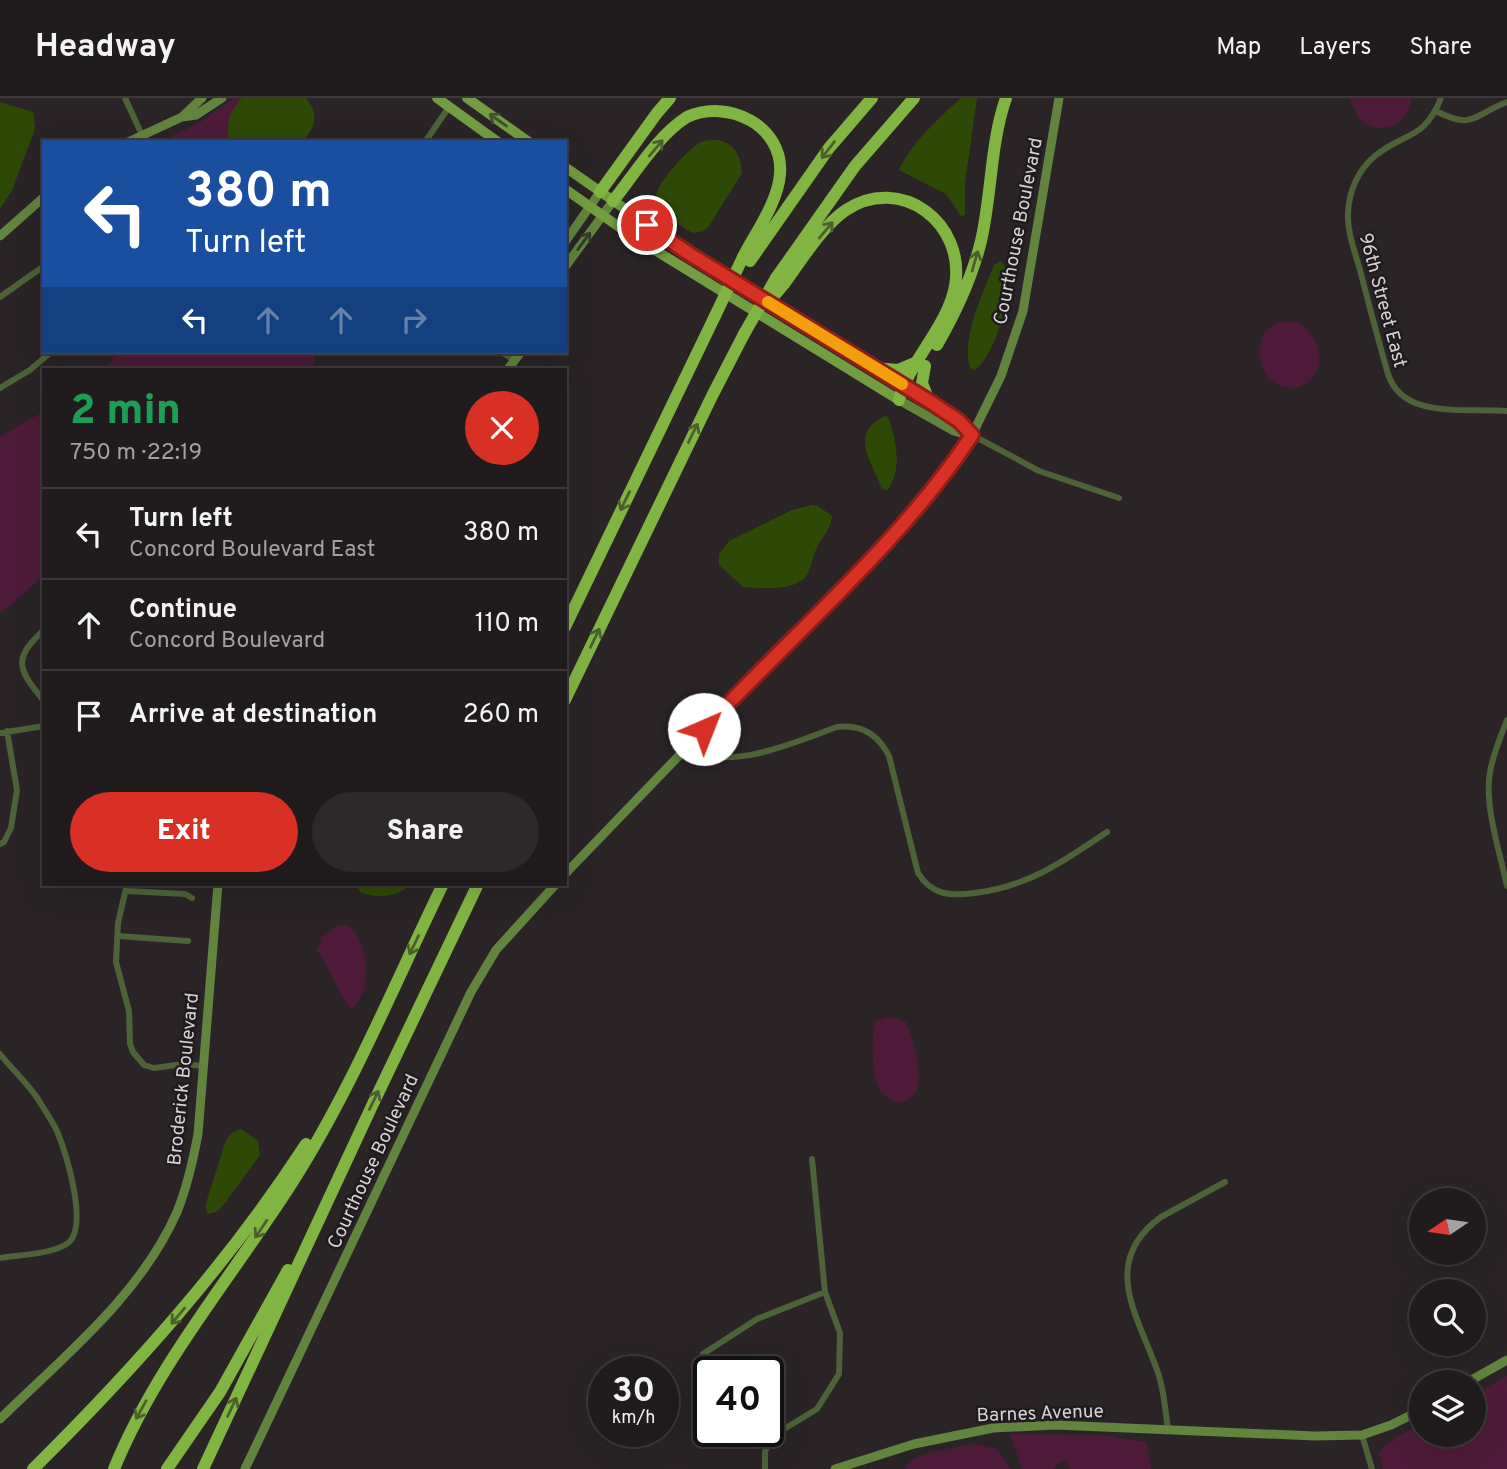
<!DOCTYPE html>
<meta charset="utf-8">
<style>
:root{--surface:#201b1d;--page:#2d282a;--text:#f1f3f6;--muted:#a2a1a4;--line:#3d393b;--accent:#d93025}
body{margin:0;font-family:Overpass,sans-serif;background:var(--page);color:var(--text);height:100vh;display:flex;flex-direction:column;font-size:26px;white-space:nowrap}
*{box-sizing:border-box;margin:0}
p{font-size:23px;color:var(--muted)}
.icon{flex:none;width:38px;height:38px;fill:none;stroke:currentColor;stroke-width:2;stroke-linecap:round;stroke-linejoin:round}
.map{position:relative;flex:1;overflow:hidden}
.panel{position:absolute;left:42px;top:270px;width:525px;height:518px;display:flex;flex-direction:column;background:var(--surface);border-radius:0px;box-shadow:0 7px 28px #0002,0 0 0 2px var(--line)}
.panel>*{flex:none}
.top-card{position:absolute;left:42px;top:42px;width:525px;height:214px;border-radius:0px;box-shadow:0 7px 28px #0002,0 0 0 2px var(--line);background:#1a4fa0;color:#fff;overflow:hidden}
.needle{width:46px;rotate:257deg}
.controls{position:absolute;left:1409px;top:1090px;display:grid;gap:14px}
.controls a{display:grid;place-items:center;width:77px;height:77px;border-radius:50%;background:var(--surface);box-shadow:0 7px 28px #0002,0 0 0 2px var(--line);font-size:35px}
.speed{position:absolute;left:588px;top:1258px;display:flex;gap:14px;font-size:35px;font-weight:700;text-align:center}
.speed>*{display:grid;place-content:center;width:91px;height:91px;border-radius:50%;background:var(--surface);box-shadow:0 7px 28px #0002,0 0 0 2px var(--line);line-height:1}
.speed small{font-size:18px;font-weight:400}
.speed .limit{border:4px solid #111;border-radius:10px;background:#fff;color:#111}
.pin{position:absolute;display:grid;place-items:center;width:60px;height:60px;color:#fff;margin:-30px;border:4px solid #fff;border-radius:50%;box-shadow:0 2px 7px #0007}
.me{position:absolute;width:77px;margin:-38px;rotate:44deg;stroke-linejoin:round;filter:drop-shadow(0 0 5px #0008)}
.turn{display:flex;align-items:center;gap:24px;height:147px;padding:0 28px;font-size:32px}
.turn .icon{width:91px;height:91px;stroke-width:2.5}
.turn b{display:block;font-size:49px;line-height:60px}
.lanes{display:flex;align-items:center;height:66px;padding:0 28px;background:#0003;justify-content:center;gap:35px;direction:ltr}
.lanes .off{opacity:.35}
.round{display:grid;place-items:center;flex:none;width:74px;height:74px;border-radius:37px;background:var(--page)}
.head{display:flex;align-items:center;justify-content:space-between;height:119px;padding:0 28px}
h1{font-size:42px;font-weight:800;line-height:52px;color:#1e9e55}
.primary-button{display:flex;gap:14px;margin-top:auto;padding:14px 28px}
.primary-button a{flex:1;height:80px;border-radius:42px;background:var(--accent);color:#fff;font-size:28px;font-weight:800;line-height:80px;text-align:center}
.primary-button a+a{background:var(--page);color:var(--text)}
ul{padding:0;list-style:none}
li{display:flex;align-items:center;gap:21px;height:91px;padding:0 28px;border-top:2px solid var(--line)}
li div{flex:1}
li b{display:block;font-size:26px}
li em{font-style:normal}
header{display:flex;align-items:center;gap:42px;box-sizing:border-box;height:98px;padding:0 35px;background:var(--surface);border-bottom:2px solid var(--line)}
header strong{font-size:33px}
nav{display:flex;gap:38px;margin-inline-start:auto;font-size:24px}
.map>svg:first-child{display:block}
</style>
<header>
<strong>Headway</strong>
<nav><a>Map</a><a>Layers</a><a>Share</a></nav>
</header>
<div class="map">
<svg width="1507" height="1371" viewBox="0 0 1507 1371">
<rect width="100%" height="100%" fill="#2a2427"/>
<path fill="#4d1b39" d="M234,0H259L297,44H160L199,25Z
M1350,0H1411C1410,26 1380,40 1360,21C1355,16 1353,7 1350,0Z
M1295,224C1325,237 1330,278 1297,290C1289,289 1281,289 1275,285C1256,273 1253,239 1273,227C1279,223 1288,224 1295,224Z
M118,254H315L314,271H105Z
M44,313V477L0,516V339Z
M347,827C370,839 373,897 351,910L346,905L321,857L316,852L322,843L320,841L337,828Z
M889,919L906,924C915,946 922,970 917,993L905,1004C865,1006 873,949 874,924Z
M1507,1278V1371H1383L1379,1355C1391,1339 1404,1336 1421,1326V1337H1474V1297Z
M1010,1336L1100,1337L1146,1344L1151,1371H1070L1065,1363H1060L1053,1371H1022Z
M976,1346L996,1351L1011,1371H906L905,1368C918,1354 957,1349 976,1346Z"/>
<path fill="#2e4906" d="M242,0H306C319,16 316,29 302,44H228C228,22 227,17 242,0Z
M961,0H977L965,85V117L961,118L946,96L899,72C912,44 938,21 961,0Z
M0,4L33,14L35,31L12,92L0,111Z
M717,42C735,45 741,59 742,75L709,128L704,133L693,135C681,128 661,117 656,103C652,89 689,50 701,44C706,42 711,42 717,42Z
M1001,163C1020,180 995,261 974,272L970,270C961,241 983,195 994,167Z
M885,318L888,319C897,344 902,370 888,392L882,391C872,364 848,335 885,318Z
M812,407L818,408L832,418C831,430 824,437 818,447C813,456 812,470 806,478C794,494 761,490 743,489L719,467V456L729,443L792,412Z
M356,786H410C401,799 374,801 360,794Z
M241,1031L258,1043L260,1057L222,1109L216,1114L208,1116L206,1110L207,1102L226,1042L233,1034Z"/>
<g fill="none" stroke-linecap="round" stroke-linejoin="round">
<path stroke="#4d6237" stroke-width="6" d="M125,0L142,37
M1441,0C1424,43 1404,34 1375,58C1358,72 1349,93 1348,115C1347,134 1355,154 1360,172C1369,207 1378,241 1388,276C1403,323 1468,309 1507,313
M1436,13C1474,33 1474,16 1507,4
M425,44L449,9
M0,199L44,168
M501,254L513,261
M0,290L30,272L51,254
M972,337L1039,373L1119,400
M44,532C11,562 19,572 44,603
M1507,622C1501,638 1493,656 1490,674C1484,708 1500,754 1507,788
M0,635L44,628
M691,645C719,680 802,641 837,629C861,626 878,636 889,658L918,775C932,798 951,798 975,795C1029,788 1063,764 1107,734
M0,746L4,744L11,730L17,692L7,633
M127,786L118,825L116,864L129,913L130,946L133,954L144,967L154,970L184,966L203,968
M126,793L185,796L192,800
M118,838L188,843
M0,956C12,971 27,985 38,1001C44,1011 52,1023 57,1033C66,1055 89,1128 68,1145C54,1156 18,1157 0,1160
M703,1256L757,1221L825,1194
M1168,1331C1165,1311 1164,1290 1157,1272C1138,1218 1099,1164 1161,1119L1225,1084
M1362,1337L1372,1371
M765,1371V1354L771,1339L817,1311L839,1276L840,1235L825,1194L812,1061"/>
<path stroke="#62843d" stroke-width="9" d="M182,19L202,0
M128,44L182,19L196,17L222,0
M0,138L44,99
M565,144L600,94
M565,169L613,103
M508,271L521,254
M911,291L959,323L972,337
M899,302L954,333L972,337
M565,776L908,420L972,337L1001,278L1023,213L1059,0
M1468,1284L1507,1262
M0,1321C64,1258 140,1198 177,1114C187,1089 193,1063 198,1036L218,786
M245,1371L471,894L496,852L556,786
M835,1371L914,1346L993,1330L1056,1327L1315,1338L1362,1337L1391,1327L1421,1312"/>
<path stroke="#729d40" stroke-width="10" d="M437,0L498,44
M467,0L529,44
M565,69L691,157L911,291
M565,91L632,138L899,302"/>
<path stroke="#81b542" stroke-width="12" d="M600,94L657,15L670,0
M613,103C634,77 658,37 687,19C728,0 784,28 780,76C778,104 756,134 743,159
M750,163L829,50L872,0
M776,180L855,68L914,0
M784,186C801,163 822,128 846,112C901,76 966,125 955,188C948,228 908,265 899,302
M937,247C956,214 972,180 981,143C992,96 990,46 1006,0
M925,268L922,285L929,303
M875,270L898,272L917,264
M565,529L715,218
M565,602L712,298L744,236
M33,1371C134,1271 228,1166 306,1046
M114,1371C156,1268 230,1181 290,1088C351,993 394,887 443,786
M167,1371L220,1294L288,1172
M203,1371L371,1010L478,786"/>
<path stroke="#81b542" stroke-width="12" d="M768,205L784,186
M715,218L743,159
M744,236L776,180"/>
</g>
<defs><path id="oneway-shaft" d="M-6 0H5M1.5-3L5.5 0L1.5 3" fill="none" stroke-width="1.6" stroke-linecap="round" stroke-linejoin="round" transform="scale(1.75)"/></defs>
<use stroke="#414f2c" href="#oneway-shaft" transform="translate(498 22) rotate(-145)"/>
<g stroke="#4c602e">
<use href="#oneway-shaft" transform="translate(656 50) rotate(-50)"/>
<use href="#oneway-shaft" transform="translate(828 52) rotate(128)"/>
<use href="#oneway-shaft" transform="translate(826 132) rotate(-50)"/>
<use href="#oneway-shaft" transform="translate(975 163) rotate(-74)"/>
<use href="#oneway-shaft" transform="translate(693 335) rotate(-64)"/>
<use href="#oneway-shaft" transform="translate(625 403) rotate(116)"/>
<use href="#oneway-shaft" transform="translate(595 540) rotate(-64)"/>
<use href="#oneway-shaft" transform="translate(414 847) rotate(116)"/>
<use href="#oneway-shaft" transform="translate(374 1002) rotate(-64)"/>
<use href="#oneway-shaft" transform="translate(261 1131) rotate(124)"/>
<use href="#oneway-shaft" transform="translate(178 1218) rotate(130)"/>
<use href="#oneway-shaft" transform="translate(232 1309) rotate(-65)"/>
<use href="#oneway-shaft" transform="translate(141 1312) rotate(119)"/>
</g>
<use stroke="#343a27" href="#oneway-shaft" transform="translate(584 143) rotate(-54)"/>
<g fill="none" stroke-linecap="round" stroke-linejoin="round">
<g stroke="#8d1f18" stroke-width="18">
<path id="route" d="M647,127L691,157L929,303L959,323L972,337C901,445 793,536 704,631"/>
</g>
<use href="#route" stroke="#d93025" stroke-width="12"/>
<path stroke="#f59e0b" stroke-width="12" d="M768,204L902,286"/>
</g>
<g text-anchor="middle" stroke-width="5" stroke-linejoin="round" paint-order="stroke">
<g font-size="19" fill="#d7d3d5" stroke="#201b1e">
<text transform="translate(1017 133) rotate(-79)" y="7">Courthouse Boulevard</text>
<text transform="translate(1384 202) rotate(75)" y="7">96th Street East</text>
<text transform="translate(182 981) rotate(-84)" y="7">Broderick Boulevard</text>
<text transform="translate(372 1063) rotate(-65)" y="7">Courthouse Boulevard</text>
<text transform="translate(1040 1314) rotate(-2)" y="7">Barnes Avenue</text>
</g>
</g>
</svg>
<div class="controls">
<a><svg class="needle" viewBox="-14 -14 28 28"><path d="M0-13l5 13h-10z" fill="#e53935"/><path d="M0 13l5-13h-10z" fill="#a2a1a4"/></svg></a>
<a><svg class="icon" aria-label="search" viewBox="0 0 24 24"><circle cx="10" cy="10" r="6"/><path d="M15 15l6 6"/></svg></a>
<a><svg class="icon" aria-label="layers" viewBox="0 0 24 24"><path d="M12 4l9 5-9 5-9-5zM3 14l9 5 9-5"/></svg></a>
</div>
<div class="speed"><div>30<small>km/h</small></div><div class="limit">40</div></div>
<div class="pin" style="left:647px;top:127px;background:#d93025"><svg class="icon" aria-label="arrive" viewBox="0 0 24 24"><path d="M6 21V4h12l-3 4 3 4H6"/></svg></div>
<svg class="me" style="left:704px;top:631px" viewBox="-20 -20 40 40"><circle r="19" fill="#fff"/><path d="M0-13L10 11 0 6-10 11z" fill="#d93025"/></svg>
<div class="top-card">
<div class="turn"><svg class="icon" aria-label="left" viewBox="0 0 24 24"><path d="M17 20v-9H6M10 6l-5 5 5 5"/></svg><div><b>380 m</b>Turn left</div></div>
<div class="lanes"><svg class="icon" aria-label="left" viewBox="0 0 24 24"><path d="M17 20v-9H6M10 6l-5 5 5 5"/></svg><svg class="icon off" aria-label="ahead" viewBox="0 0 24 24"><path d="M12 20V5M6 11l6-6 6 6"/></svg><svg class="icon off" aria-label="ahead" viewBox="0 0 24 24"><path d="M12 20V5M6 11l6-6 6 6"/></svg><svg class="icon off" aria-label="right" viewBox="0 0 24 24"><path d="M7 20v-9h11M14 6l5 5-5 5"/></svg></div>
</div>
<section class="panel">
<div class="head"><div><h1>2 min</h1><p>750 m · 22:19</p></div><a class="round" style="background:#d93025;color:#fff"><svg class="icon" aria-label="close" viewBox="0 0 24 24"><path d="M6 6l12 12M18 6L6 18"/></svg></a></div>
<ul>
<li><svg class="icon" aria-label="left" viewBox="0 0 24 24"><path d="M17 20v-9H6M10 6l-5 5 5 5"/></svg><div><b>Turn left</b><p>Concord Boulevard East</p></div><em>380 m</em></li>
<li><svg class="icon" aria-label="ahead" viewBox="0 0 24 24"><path d="M12 20V5M6 11l6-6 6 6"/></svg><div><b>Continue</b><p>Concord Boulevard</p></div><em>110 m</em></li>
<li><svg class="icon" aria-label="arrive" viewBox="0 0 24 24"><path d="M6 21V4h12l-3 4 3 4H6"/></svg><div><b>Arrive at destination</b></div><em>260 m</em></li>
</ul>
<div class="primary-button"><a>Exit</a><a>Share</a></div>
</section>
</div>
